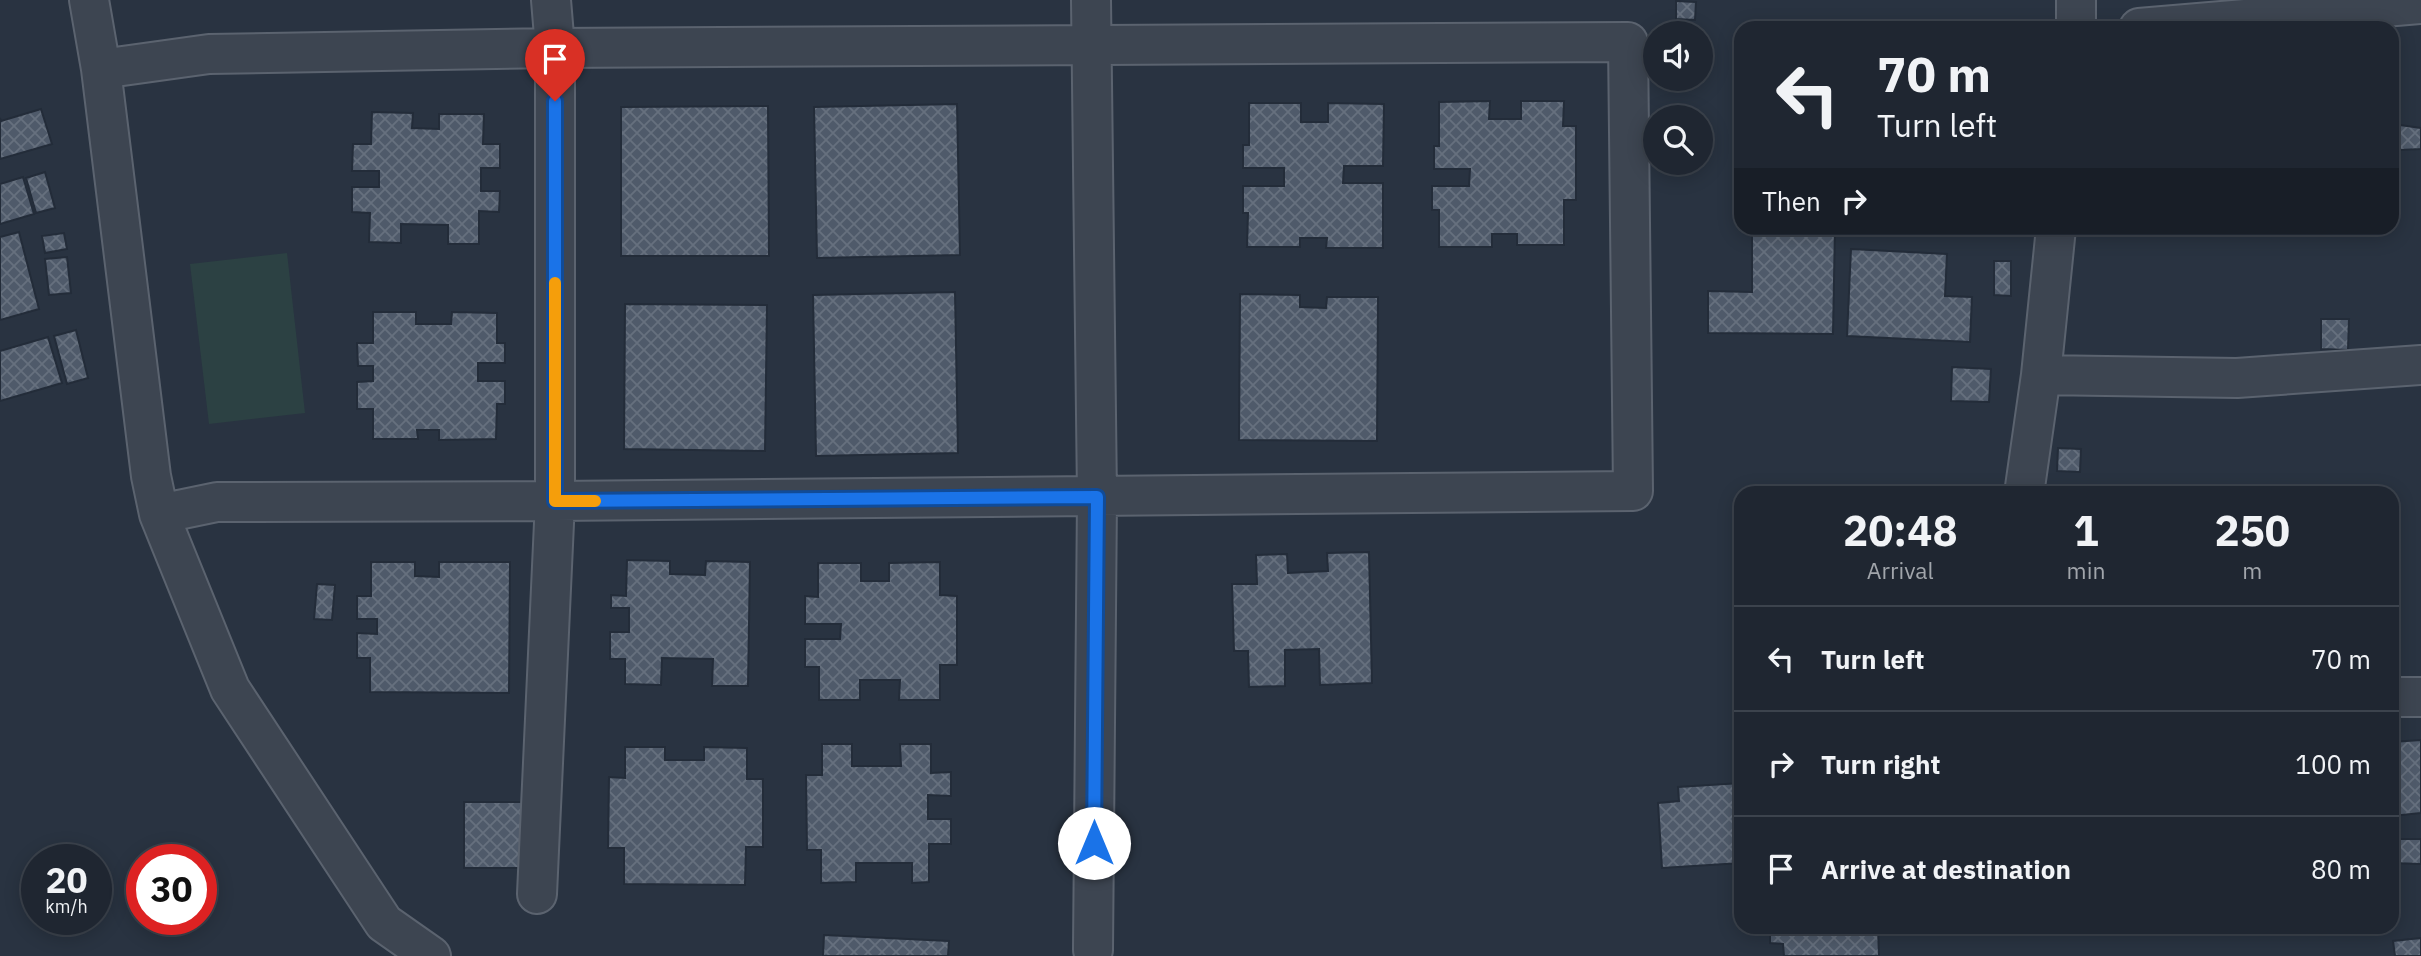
<!DOCTYPE html>
<style>
:root{--surface:#1f2631;--page:#272e39;--text:#f1f3f6;--muted:#a1a5ab;--line:#3c434d}
body{margin:0;font-family:"IBM Plex Sans",sans-serif;background:var(--page);color:var(--text);height:100vh;display:flex;flex-direction:column;font-size:26px;white-space:nowrap}
*{box-sizing:border-box;margin:0}
p{font-size:23px;color:var(--muted)}
.icon{flex:none;width:38px;height:38px;fill:none;stroke:currentColor;stroke-width:2;stroke-linecap:round;stroke-linejoin:round}
.map{position:relative;flex:1;overflow:hidden}
.drawer{position:absolute;left:1734px;top:486px;width:665px;height:448px;display:flex;flex-direction:column;background:var(--surface);border-radius:21px;box-shadow:0 4px 18px #0003,0 0 0 2px var(--line)}
.drawer>*{flex:none}
.banner{position:absolute;left:1734px;top:21px;width:665px;height:214px;border-radius:21px;box-shadow:0 4px 18px #0003,0 0 0 2px var(--line);background:#1f2631;color:var(--text);overflow:hidden}
.tools{position:absolute;left:1643px;top:21px;display:grid;gap:14px}
.tools a{display:grid;place-items:center;width:70px;height:70px;border-radius:50%;background:var(--surface);box-shadow:0 4px 18px #0003,0 0 0 2px var(--line);font-size:35px}
.speed{position:absolute;left:21px;top:844px;display:flex;gap:14px;font-size:35px;font-weight:700;text-align:center}
.speed>*{display:grid;place-content:center;width:91px;height:91px;border-radius:50%;background:var(--surface);box-shadow:0 4px 18px #0003,0 0 0 2px var(--line);line-height:1}
.speed small{font-size:18px;font-weight:400}
.speed .limit{border:10px solid #d22;background:#fff;color:#111}
.pin{position:absolute;display:grid;place-items:center;width:60px;height:60px;color:#fff;margin:-72px -30px;border-radius:50% 50% 50% 0;rotate:-45deg;box-shadow:0 0 7px #0007}
.pin .icon{rotate:45deg}
.me{position:absolute;width:77px;margin:-38px;rotate:0deg;stroke-linejoin:round;filter:drop-shadow(0 0 5px #0008)}
.turn{display:flex;align-items:center;gap:24px;height:147px;padding:0 28px;font-size:32px}
.turn .icon{width:91px;height:91px;stroke-width:2.5}
.turn b{display:block;font-size:49px;line-height:60px}
.then{display:flex;align-items:center;height:66px;padding:0 28px;background:#0003;gap:14px;font-size:26px}
.eta{display:flex;justify-content:space-evenly;align-items:center;height:119px;text-align:center}
.eta b{font-size:42px;font-weight:700;line-height:49px}
ul{padding:0;list-style:none}
li{display:flex;align-items:center;gap:21px;height:105px;padding:0 28px;border-top:2px solid var(--line)}
li div{flex:1}
li b{display:block;font-size:26px}
li em{font-style:normal}
.map>svg:first-child{display:block}
</style>
<div class="map">
<svg width="2421" height="956" viewBox="0 0 2421 956">
<defs>
<pattern id="building-cross-hatch" width="8" height="8" patternUnits="userSpaceOnUse" patternTransform="scale(1.75)"><rect width="8" height="8" fill="#4f5a6a"/><path d="M0 0l8 8M0 8l8-8" fill="none" stroke="#66707e"/></pattern>
</defs>
<rect width="100%" height="100%" fill="#293341"/>
<path fill="#2c4143" d="M287,253L305,413L209,424L190,264Z"/>
<path fill="url(#building-cross-hatch)" stroke="#232c39" stroke-width="2" d="M1676,1L1696,2L1695,20L1676,19Z
M1490,101L1489,119H1521V101H1564L1563,126H1576V200H1564V245H1517V234H1492V247H1439V210H1432V186H1469L1470,169H1434V146H1439V102Z
M1249,103H1301V122H1328V103L1384,104L1383,166H1344L1343,183H1383V248H1326L1327,238H1300V247H1247L1248,213H1243V186H1284V168H1243V145H1249Z
M957,104L960,255L817,258L814,107Z
M768,106L769,256H621V107Z
M41,109L52,144L0,159V118L1,121Z
M372,112L413,113L412,128L439,129V114H484L483,144H500V168H481V191H500L499,212L479,211V244H448V225L401,224V243L369,242L370,213L352,212V187H379V171H352L353,144H371Z
M2400,125L2421,128V149L2400,150Z
M45,172L55,208L36,213L26,178Z
M23,177L34,214L0,224V184Z
M1788,228H1835L1833,334L1708,333V291L1752,292V235H1788Z
M19,232L39,309L0,320V237Z
M64,233L67,249L45,253L42,236Z
M1851,249L1947,254L1945,296L1972,297L1970,342L1847,336Z
M67,257L71,293L49,295L45,259Z
M1994,261H2011V296L1994,295Z
M955,292L958,453L816,456L813,295Z
M1240,294L1300,295V307L1326,308L1327,297H1378L1377,441L1239,440Z
M625,304L767,305L765,451L624,449Z
M373,312H416V324H451L452,312L497,313V343H505V363H478V381H505V404H497L496,439L439,440V430H417L418,439H373V409H357V382L373,381V366H358L357,343H373Z
M2321,319H2349L2348,350L2321,349Z
M76,330L88,378L67,384L54,336Z
M48,337L62,383L0,401V351Z
M1952,367L1991,369L1989,402L1951,401Z
M2058,448L2081,449L2080,472L2057,471Z
M1369,552L1372,683L1320,685L1319,649L1285,650V686L1249,687L1248,651H1234L1232,584H1257L1256,555L1287,554L1288,573L1328,571L1327,553Z
M627,560L670,561V574L705,575L706,561L750,562L748,686H712L713,659L662,658L661,685L625,684V659H610V632H629V608H611V595L626,596Z
M371,562H415V576L439,577V562H510L509,693L370,692V658H357V633L377,634V619H357V596H371Z
M940,562V595L957,596V665H940V700H899L900,680H860V700H819V667H805V639H840L841,624H805V596L818,597V563H861V581H889V563Z
M317,584L335,585L332,620L314,619Z
M2421,740V813L2392,816V742Z
M822,744H852V766H901L900,744H931V773L951,772V796L928,795V819H951V844H929V882L912,883V863H856V882L821,883V850H807L806,775H822Z
M625,747H665V760H704V747L747,748V779H763V847H746L745,885L624,884V848H608L609,777L625,778Z
M1741,783V863L1662,868L1658,803L1679,801L1678,787Z
M464,802H524V868H464Z
M2392,839H2421V864L2392,863Z
M1770,928H1878L1879,956H1784L1783,944L1770,943Z
M824,935L949,941L948,956H823Z
M2421,938V956H2395L2393,941Z"/>
<g fill="none" stroke-linecap="round" stroke-linejoin="round">
<g stroke="#5b636f" stroke-width="42">
<path id="street" d="M89,0L101,69L151,476L159,514L230,689L384,923L431,956
M1091,0L1097,497L1093,950
M2076,28V0
M2139,28L2421,4
M101,69L209,54L555,48L1628,42L1633,491L555,501L217,502L159,514
M2041,375L2237,378L2421,365
M2024,494L2041,375L2056,228
M2392,697H2421
M537,894L555,501V48L551,0"/>
</g>
<use href="#street" stroke="#3d4551" stroke-width="38"/>
</g>
<g fill="none" stroke-linecap="round" stroke-linejoin="round">
<g stroke="#114b97" stroke-width="18">
<path id="route" d="M555,101V501L1097,497L1094,843"/>
</g>
<use href="#route" stroke="#1a73e8" stroke-width="12"/>
<path stroke="#f59e0b" stroke-width="12" d="M555,283V501H595"/>
</g>
</svg>
<div class="tools">
<a><svg class="icon" aria-label="sound" viewBox="0 0 24 24"><path d="M4 9h4l5-4v14l-5-4H4zM17 9q2 3 0 6"/></svg></a>
<a><svg class="icon" aria-label="search" viewBox="0 0 24 24"><circle cx="10" cy="10" r="6"/><path d="M15 15l6 6"/></svg></a>
</div>
<div class="speed"><div>20<small>km/h</small></div><div class="limit">30</div></div>
<div class="pin" style="left:555px;top:101px;background:#d93025"><svg class="icon" aria-label="arrive" viewBox="0 0 24 24"><path d="M6 21V4h12l-3 4 3 4H6"/></svg></div>
<svg class="me" style="left:1094px;top:843px" viewBox="-20 -20 40 40"><circle r="19" fill="#fff"/><path d="M0-13L10 11 0 6-10 11z" fill="#1a73e8"/></svg>
<div class="banner">
<div class="turn"><svg class="icon" aria-label="left" viewBox="0 0 24 24"><path d="M17 20v-9H6M10 6l-5 5 5 5"/></svg><div><b>70 m</b>Turn left</div></div>
<div class="then">Then<svg class="icon" aria-label="right" viewBox="0 0 24 24"><path d="M7 20v-9h11M14 6l5 5-5 5"/></svg></div>
</div>
<section class="drawer">
<div class="eta">
<div><b>20:48</b><p>Arrival</p></div>
<div><b>1</b><p>min</p></div>
<div><b>250</b><p>m</p></div>
</div>
<ul>
<li><svg class="icon" aria-label="left" viewBox="0 0 24 24"><path d="M17 20v-9H6M10 6l-5 5 5 5"/></svg><div><b>Turn left</b></div><em>70 m</em></li>
<li><svg class="icon" aria-label="right" viewBox="0 0 24 24"><path d="M7 20v-9h11M14 6l5 5-5 5"/></svg><div><b>Turn right</b></div><em>100 m</em></li>
<li><svg class="icon" aria-label="arrive" viewBox="0 0 24 24"><path d="M6 21V4h12l-3 4 3 4H6"/></svg><div><b>Arrive at destination</b></div><em>80 m</em></li>
</ul>
</section>
</div>
